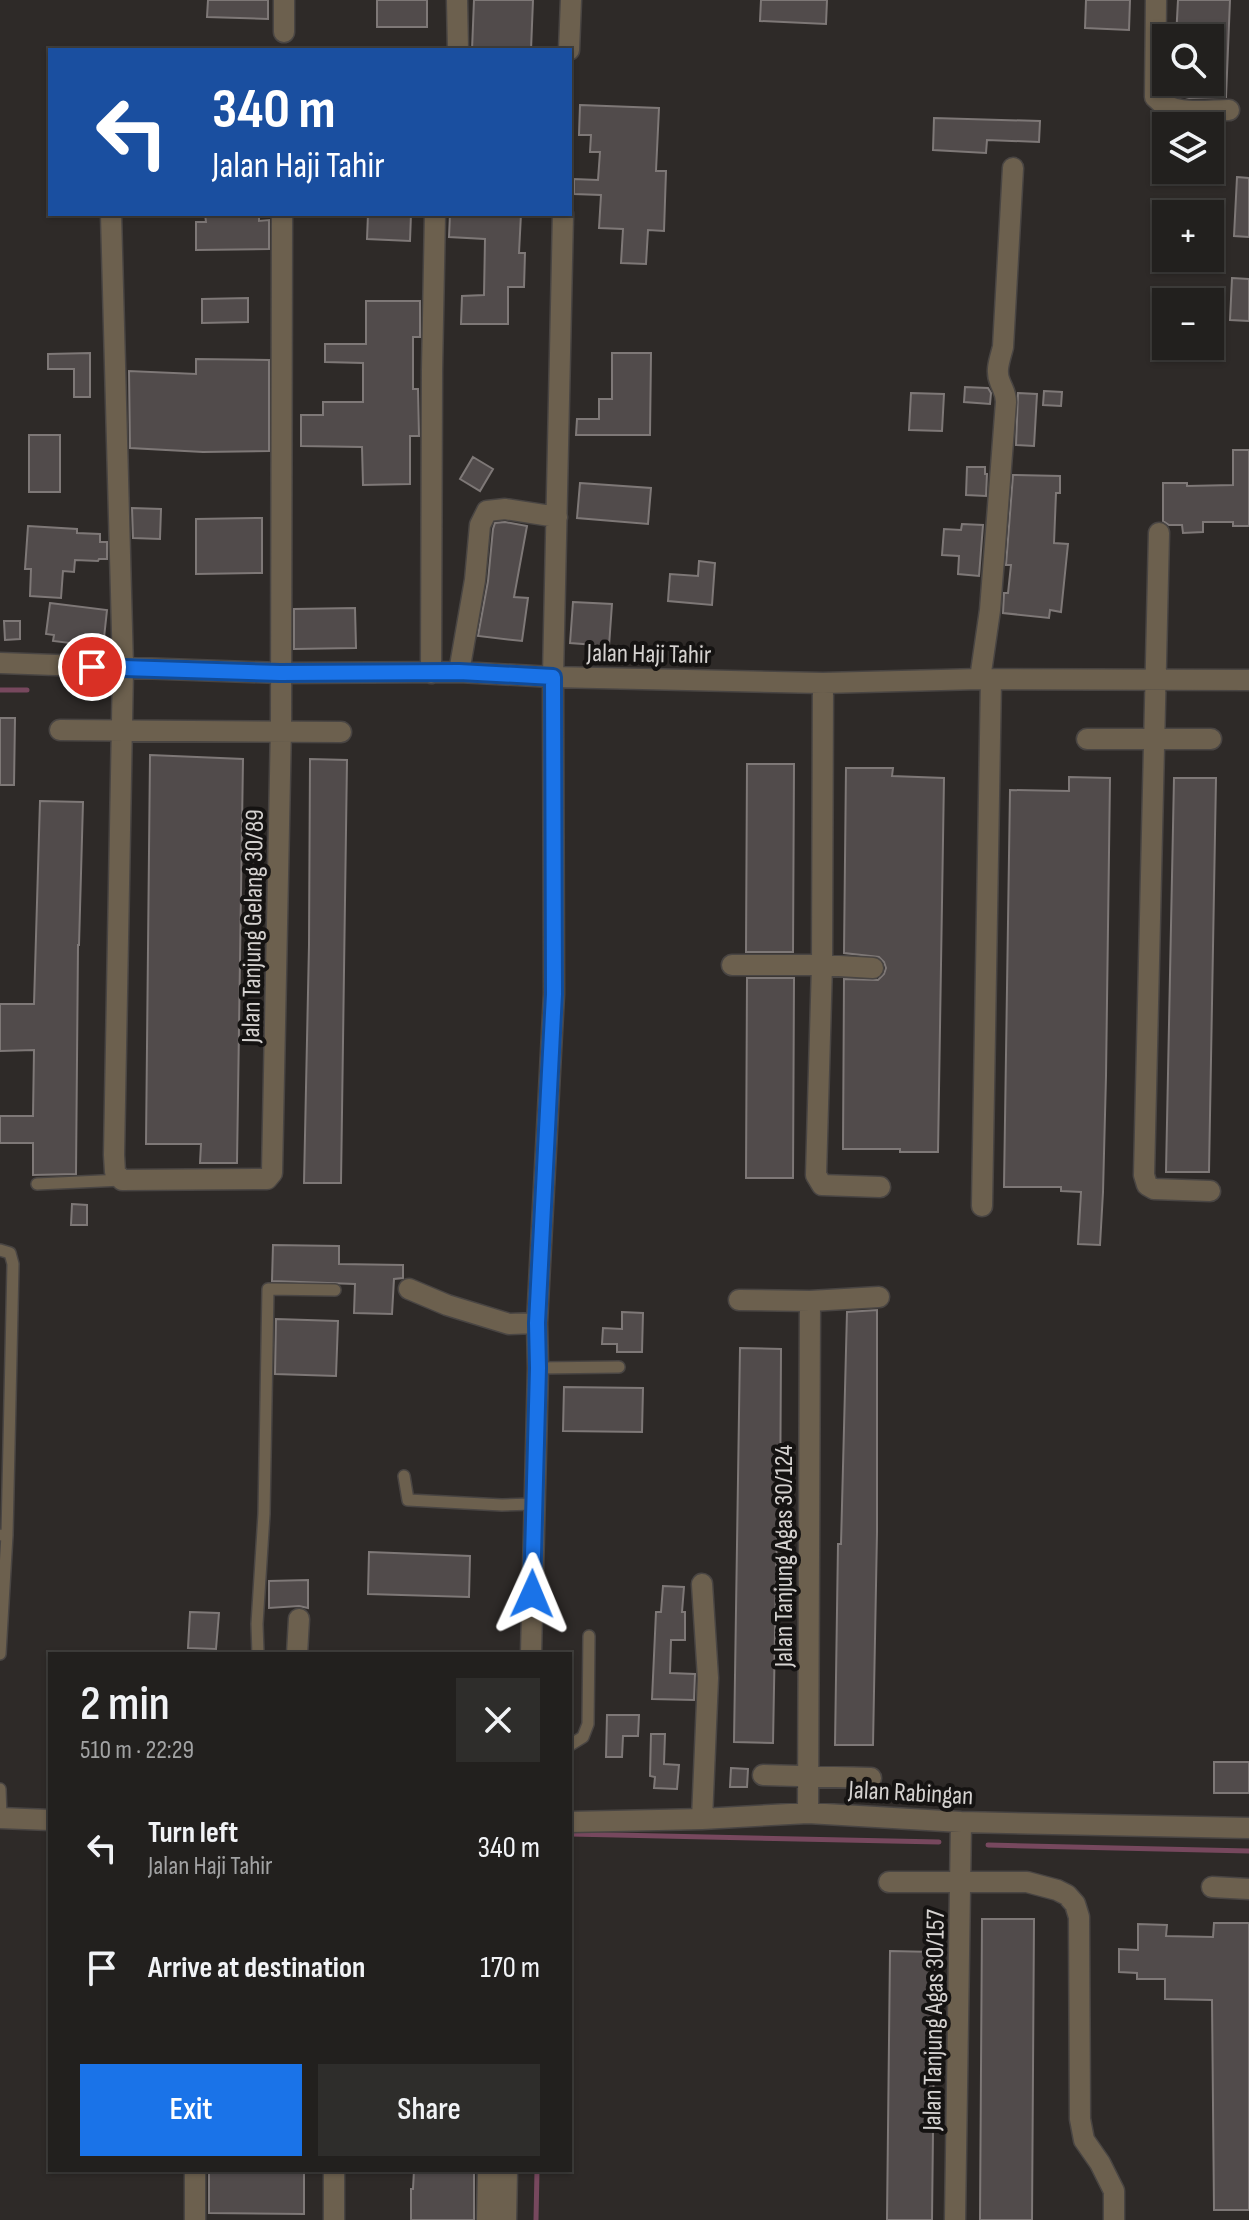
<!DOCTYPE html>
<meta charset="utf-8">
<style>
:root{--surface:#22201e;--page:#2e2d2b;--text:#f1f3f6;--muted:#a2a3a4;--line:#3f3e3c;--accent:#1a73e8}
body{margin:0;font-family:"Sofia Sans Condensed",sans-serif;background:var(--page);color:var(--text);height:100vh;display:flex;flex-direction:column;font-size:30px;white-space:nowrap}
*{box-sizing:border-box;margin:0}
p{font-size:26px;color:var(--muted)}
.icon{flex:none;width:44px;height:44px;fill:none;stroke:currentColor;stroke-width:2;stroke-linecap:round;stroke-linejoin:round}
.map{position:relative;flex:1;overflow:hidden}
.side{position:absolute;left:48px;top:1652px;width:524px;height:520px;display:flex;flex-direction:column;background:var(--surface);border-radius:0px;box-shadow:0 2px 6px #0004,0 0 0 2px var(--line)}
.side>*{flex:none}
.top-card{position:absolute;left:48px;top:48px;width:524px;height:168px;border-radius:0px;box-shadow:0 2px 6px #0004,0 0 0 2px var(--line);background:#1a4fa0;color:#fff;overflow:hidden}
.fabs{position:absolute;left:1152px;top:24px;display:grid;gap:16px}
.fabs a{display:grid;place-items:center;width:72px;height:72px;border-radius:0px;background:var(--surface);box-shadow:0 2px 6px #0004,0 0 0 2px var(--line);font-size:40px}
.pin{position:absolute;display:grid;place-items:center;width:68px;height:68px;color:#fff;margin:-34px;border:4px solid #fff;border-radius:50%;box-shadow:0 2px 8px #0007}
.me{position:absolute;width:88px;margin:-44px;rotate:1deg;stroke-linejoin:round;filter:drop-shadow(0 0 6px #0008)}
.turn{display:flex;align-items:center;gap:28px;height:168px;padding:0 32px;font-size:36px}
.turn .icon{width:104px;height:104px;stroke-width:2.5}
.turn b{display:block;font-size:56px;line-height:68px}
.round{display:grid;place-items:center;flex:none;width:84px;height:84px;border-radius:0px;background:var(--page)}
.overview{display:flex;align-items:center;justify-content:space-between;height:136px;padding:0 32px}
h1{font-size:48px;font-weight:600;line-height:60px}
.primary-button{display:flex;gap:16px;margin-top:auto;padding:16px 32px}
.primary-button a{flex:1;height:92px;border-radius:0px;background:var(--accent);color:#fff;font-size:32px;font-weight:600;line-height:92px;text-align:center}
.primary-button a+a{background:var(--page);color:var(--text)}
ul{padding:0;list-style:none}
li{display:flex;align-items:center;gap:24px;height:120px;padding:0 32px}
li div{flex:1}
li b{display:block;font-size:30px}
li em{font-style:normal}
.map>svg:first-child{display:block}
</style>
<div class="map">
<svg width="1249" height="2220" viewBox="0 0 1249 2220">
<rect width="100%" height="100%" fill="#2e2a28"/>
<g fill="none" stroke-linecap="round" stroke-linejoin="round">
<path stroke="#77485e" stroke-width="5" d="M0,690H27
M570,1834L939,1842
M988,1845L1249,1851
M536,2220L537,2170"/>
</g>
<path fill="#514b4b" stroke="#7e7877" stroke-width="2" d="M208,0H268V19L207,17Z
M377,0H427V27H377Z
M474,0H533L531,50H472Z
M761,0H827L826,24L760,21Z
M1086,0H1130L1129,30L1085,28Z
M1178,0H1230L1226,97L1189,98L1173,94L1174,82H1210V38H1176Z
M580,105L659,108L656,171H666L664,231L648,230L646,264L621,263L623,229L599,228L601,195L574,194V179L598,180L600,152H590L591,135H579Z
M934,118L1040,121L1039,142L987,140L986,153L933,150Z
M1237,177L1249,178V237L1234,236Z
M205,214H259V221L269,220V249L196,250V222H206Z
M368,214H411L410,241L367,239Z
M450,214H521L519,253H525L524,287H508V324H461L462,296L484,295L485,239L449,237Z
M1232,278L1249,279V321L1230,320Z
M248,298V322L202,323V299Z
M366,301H420V337H413V389H418L419,436H410V484L363,485L362,447L301,446V415H323V402H363V363L325,362V344H366Z
M90,353V397H74V369H48V354Z
M612,353H651L650,435H576L577,419H599V399H612Z
M196,359L269,360V451L203,452L130,448L129,371L196,374Z
M965,387L988,388L991,393L990,404L964,402Z
M1044,391L1062,392L1061,406L1043,405Z
M911,393L944,394L942,431L909,430Z
M1018,393L1037,394L1034,446L1016,445Z
M29,435H60V492H29Z
M1233,450H1249V526H1233V522H1203V532L1183,533L1182,525H1169L1163,521V483H1187V486L1233,485Z
M473,457L493,469L480,491L460,479Z
M967,467H985V474H987L986,496L966,495Z
M1013,475L1060,476V493H1056L1054,543L1068,544L1061,612L1050,610L1049,618L1003,613L1004,593H1008L1011,565H1006Z
M580,483L651,488L648,524L577,518Z
M132,508L161,509L160,539L133,538Z
M262,518V573L196,574V519Z
M505,522L527,526L514,597L528,598L522,641L478,636L488,581L493,529L495,523Z
M962,524L983,525L979,576L958,574L959,556L942,555L944,529L961,530Z
M28,526L77,529V533L100,534V542H107V559H99L98,561L75,560L74,572L63,571L61,598L30,596L31,569H25Z
M699,561L715,563L712,605L668,601L670,574L698,576Z
M573,602L612,604L609,646L570,643Z
M50,603L107,610L103,647L53,641L54,635L46,634Z
M355,608L356,648L294,649V609Z
M4,621H20V639L5,640Z
M0,718H15L14,785H0Z
M150,755L243,759L237,1163H200L201,1144H146Z
M310,759L347,760L341,1183H304L309,945Z
M747,764H794L793,952H746Z
M846,768H893L892,776L944,778L938,1152H900V1149H843L844,979L878,980L884,974L886,968L884,962L879,957L844,953Z
M1069,777L1110,778L1106,1076L1103,1192L1100,1245L1078,1244L1081,1192L1061,1191V1187H1004L1010,790L1069,791Z
M1174,778H1216L1209,1172H1166Z
M40,801L83,802L79,945H78L76,1174L33,1175V1143H0V1116H33L34,1050L0,1051V1004H34Z
M747,978H794L793,1178H746Z
M72,1204L87,1205V1225H71Z
M273,1245L339,1246V1264L403,1265V1278L394,1279L392,1314L354,1313L355,1284L272,1281Z
M877,1310V1532L873,1745H835L838,1544H841L847,1312Z
M622,1312L643,1313L642,1352H617V1344H602L603,1328L622,1329Z
M276,1319L338,1321L336,1376L275,1374Z
M740,1348L781,1349L780,1523H777L773,1743L734,1742Z
M564,1387L643,1388L642,1432L563,1431Z
M369,1552L470,1556L469,1597L368,1594Z
M308,1580V1608L299,1606L269,1608V1581Z
M663,1586L684,1587L682,1612H685V1640H671L670,1673L695,1674L694,1700L652,1699L656,1612H661Z
M190,1612L219,1613L216,1649L188,1648Z
M607,1715H639L638,1736H623L622,1757H606Z
M651,1734H665L664,1764L679,1765L677,1789L654,1788L655,1777L650,1776Z
M1214,1762H1249V1793H1214Z
M731,1768L748,1769L747,1787H730Z
M982,1919H1034L1032,2220H980Z
M1214,1923H1249V2210H1214L1212,2000L1165,1999V1979H1137V1973L1119,1972V1949L1138,1950V1924L1167,1925L1166,1936L1213,1937Z
M890,1951L935,1952L932,2220H887Z
M209,2170H304V2214L209,2213Z
M414,2170H474V2220H411V2189H413Z"/>
<g fill="none" stroke-linecap="round" stroke-linejoin="round">
<g stroke="#494543" stroke-width="14">
<path id="lane" d="M37,1184L122,1180
M0,1250L10,1253L13,1264L7,1535
M538,1368L619,1367
M404,1476L408,1500L502,1505L534,1504
M0,1654L7,1535H2
M258,1654L257,1624L264,1514L268,1289L335,1290
M570,1745L583,1737L588,1724L589,1636
M0,1789L1,1818"/>
</g>
<g stroke="#494543" stroke-width="23">
<path id="street" d="M284,0V32
M457,0L458,50
M1156,0L1155,97C1173,117 1205,110 1229,110
M569,50L571,0
M111,214L123,668L114,1155L115,1172L122,1180L267,1179L272,1173L281,726L282,214
M1159,533L1144,1175L1147,1185L1154,1189L1210,1191
M0,663L280,673L459,672L553,677L823,683L980,679L1249,680
M459,672L475,580L480,525L487,511L505,509L557,517
M431,673L432,370L435,214
M980,679L990,610L1006,402C1006,393 1003,390 1000,382C995,371 1000,359 1003,347L1013,168
M823,683L822,965L816,1175L822,1185L880,1187
M60,730L341,732
M1087,739H1211
M732,965H822L873,968
M982,1206L991,679
M409,1289L447,1305L509,1324L537,1323
M739,1300L810,1301L879,1297
M702,1584L708,1678L702,1819
M297,1654L299,1619
M531,1654L538,1368L537,1323L554,994L553,677L563,214
M763,1775L871,1778
M808,1813L810,1301
M0,1818L50,1820
M570,1822L702,1819L808,1813L961,1822L1249,1828
M889,1882H1027L1057,1890L1067,1895L1075,1904L1079,1917L1080,2119L1084,2140L1100,2163L1114,2191V2220
M1212,1887L1249,1889
M195,2170V2220
M334,2220V2170
M487,2220L488,2170
M506,2220L507,2170
M955,2220L961,1822"/>
</g>
<use href="#lane" stroke="#6c604e" stroke-width="11"/>
<use href="#street" stroke="#6c604e" stroke-width="20"/>
</g>
<g fill="none" stroke-linecap="round" stroke-linejoin="round">
<g stroke="#114b97" stroke-width="20">
<path id="route" d="M92,667L280,673L459,672L553,677L554,994L537,1323L538,1368L532,1594"/>
</g>
<use href="#route" stroke="#1a73e8" stroke-width="14"/>
</g>
<g text-anchor="middle" stroke-width="8" stroke-linejoin="round" paint-order="stroke">
<g font-size="26" fill="#d5d2d0" stroke="#151312">
<text transform="translate(649 653) rotate(1)" y="9">Jalan Haji Tahir</text>
<text transform="translate(252 926) rotate(-89)" y="9">Jalan Tanjung Gelang 30/89</text>
<text transform="translate(783 1556) rotate(-90)" y="9">Jalan Tanjung Agas 30/124</text>
<text transform="translate(911 1792) rotate(3)" y="9">Jalan Rabingan</text>
<text transform="translate(933 2020) rotate(-89)" y="9">Jalan Tanjung Agas 30/157</text>
</g>
</g>
</svg>
<div class="fabs">
<a><svg class="icon" aria-label="search" viewBox="0 0 24 24"><circle cx="10" cy="10" r="6"/><path d="M15 15l6 6"/></svg></a>
<a><svg class="icon" aria-label="layers" viewBox="0 0 24 24"><path d="M12 4l9 5-9 5-9-5zM3 14l9 5 9-5"/></svg></a>
<a>+</a>
<a>−</a>
</div>
<div class="pin" style="left:92px;top:667px;background:#d93025"><svg class="icon" aria-label="arrive" viewBox="0 0 24 24"><path d="M6 21V4h12l-3 4 3 4H6"/></svg></div>
<svg class="me" style="left:532px;top:1594px" viewBox="-20 -20 40 40"><path d="M0-17L14 15 0 8-14 15z" fill="#1a73e8" stroke="#fff" stroke-width="4"/></svg>
<div class="top-card">
<div class="turn"><svg class="icon" aria-label="left" viewBox="0 0 24 24"><path d="M17 20v-9H6M10 6l-5 5 5 5"/></svg><div><b>340 m</b>Jalan Haji Tahir</div></div>
</div>
<section class="side">
<div class="overview"><div><h1>2 min</h1><p>510 m · 22:29</p></div><a class="round"><svg class="icon" aria-label="close" viewBox="0 0 24 24"><path d="M6 6l12 12M18 6L6 18"/></svg></a></div>
<ul>
<li><svg class="icon" aria-label="left" viewBox="0 0 24 24"><path d="M17 20v-9H6M10 6l-5 5 5 5"/></svg><div><b>Turn left</b><p>Jalan Haji Tahir</p></div><em>340 m</em></li>
<li><svg class="icon" aria-label="arrive" viewBox="0 0 24 24"><path d="M6 21V4h12l-3 4 3 4H6"/></svg><div><b>Arrive at destination</b></div><em>170 m</em></li>
</ul>
<div class="primary-button"><a>Exit</a><a>Share</a></div>
</section>
</div>
